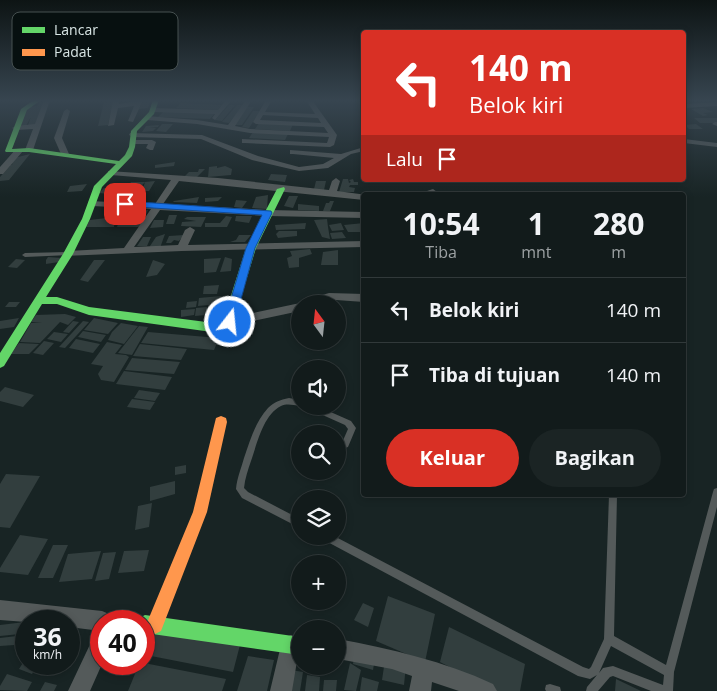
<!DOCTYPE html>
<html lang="id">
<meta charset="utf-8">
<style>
:root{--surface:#121b1b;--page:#1b2424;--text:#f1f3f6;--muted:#9ca1a3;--line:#31393a;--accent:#d93025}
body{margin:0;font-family:"Open Sans",sans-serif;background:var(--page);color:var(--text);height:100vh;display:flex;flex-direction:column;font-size:19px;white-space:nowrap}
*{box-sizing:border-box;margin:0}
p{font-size:16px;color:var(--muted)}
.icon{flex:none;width:28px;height:28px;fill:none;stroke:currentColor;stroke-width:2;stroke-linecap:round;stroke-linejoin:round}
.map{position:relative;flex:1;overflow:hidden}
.drawer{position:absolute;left:361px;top:192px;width:325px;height:305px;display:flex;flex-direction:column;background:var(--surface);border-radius:5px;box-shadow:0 2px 8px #0003,0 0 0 1px var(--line)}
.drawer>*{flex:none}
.guide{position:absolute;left:361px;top:30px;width:325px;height:152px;border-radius:5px;box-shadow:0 2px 8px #0003,0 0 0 1px var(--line);background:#d93025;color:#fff;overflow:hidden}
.needle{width:32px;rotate:345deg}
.controls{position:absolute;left:291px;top:295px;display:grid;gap:10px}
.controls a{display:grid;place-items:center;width:55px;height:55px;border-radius:50%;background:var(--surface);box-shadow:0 2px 8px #0003,0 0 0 1px var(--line);font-size:25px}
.speed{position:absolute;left:15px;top:610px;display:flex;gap:10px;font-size:25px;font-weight:700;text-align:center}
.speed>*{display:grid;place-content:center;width:65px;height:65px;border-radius:50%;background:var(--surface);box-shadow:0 2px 8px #0003,0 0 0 1px var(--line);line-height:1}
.speed small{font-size:12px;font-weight:400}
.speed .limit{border:8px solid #d22;background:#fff;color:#111}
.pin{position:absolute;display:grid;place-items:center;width:42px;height:42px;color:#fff;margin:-21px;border-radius:10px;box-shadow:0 2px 8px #0006}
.me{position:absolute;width:55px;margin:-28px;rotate:16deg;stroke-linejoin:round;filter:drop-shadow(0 0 4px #0008)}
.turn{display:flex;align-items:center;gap:18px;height:105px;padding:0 25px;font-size:22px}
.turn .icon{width:65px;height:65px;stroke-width:2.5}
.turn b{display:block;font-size:35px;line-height:42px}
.then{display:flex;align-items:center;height:48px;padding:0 25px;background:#0003;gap:10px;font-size:19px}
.eta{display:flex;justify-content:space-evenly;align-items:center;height:85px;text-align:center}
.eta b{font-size:30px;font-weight:700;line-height:35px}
.cta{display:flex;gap:10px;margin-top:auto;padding:10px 25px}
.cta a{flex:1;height:58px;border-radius:30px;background:var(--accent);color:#fff;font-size:20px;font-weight:700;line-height:58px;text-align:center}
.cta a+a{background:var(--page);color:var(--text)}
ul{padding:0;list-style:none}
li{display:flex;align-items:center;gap:15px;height:65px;padding:0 25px;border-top:1px solid var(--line)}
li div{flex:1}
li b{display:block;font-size:19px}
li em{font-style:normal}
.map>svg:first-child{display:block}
</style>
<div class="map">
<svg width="717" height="691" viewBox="0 0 717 691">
<rect width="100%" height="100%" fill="#182424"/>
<path fill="#323e3e" d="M143,100H151L148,108L139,109Z
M113,101L108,125L98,126L104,102Z
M40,102H45L36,125H28L32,114Z
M181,103L222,105L218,110L176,108Z
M229,105H235L222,121L215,120Z
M237,105H244L229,123L222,122Z
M37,106L26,126L18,127L29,107Z
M247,107H254L242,125H234Z
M703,108L713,112L703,113L708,115L703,116L691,109Z
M164,111L215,113L210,119L158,117Z
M253,111H260L249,128L242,127Z
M694,118H717V123H700Z
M259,123L293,124L290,131L255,129Z
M162,124H173L166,132L156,131Z
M696,124L703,129H689L685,125Z
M159,125L158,127L149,128H156L153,131L142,132L146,126Z
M253,132L288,134L285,140L249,138Z
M30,154L9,180L0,181V177L10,166H7L13,164L11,163L14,158Z
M175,162L174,166L155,168V165Z
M217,166V168L225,166L232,169L231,175L208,177L209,167Z
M199,169H205L197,177L185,176L189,172H198Z
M271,174L287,175L285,182L268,180Z
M343,179H348L349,183L351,182L349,180L353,179L354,182H358V185H350L349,187L355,188L354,192H339Z
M155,181L149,191H142L145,182Z
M316,181H326L324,190L314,189Z
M131,182H145L137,191L124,192Z
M87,184L82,191L67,192L70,186Z
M104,188L118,189L110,194L99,193Z
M268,195L267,209L252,208L256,197Z
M289,196H298L293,208L284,206Z
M199,197L197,203L173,202L174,201Z
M222,197L218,201L205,202V198Z
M236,200L247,201L242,208L234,207Z
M330,201H334L330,211H323L326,203H329Z
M298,204L319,206V211L298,210Z
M148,210L140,227H117L122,212Z
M169,215H177L174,224H166Z
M226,216L232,217L227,227H205V223H220Z
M236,216H252L249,223L235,221Z
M115,217L114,227H86L90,220Z
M187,217H206L201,227L181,226L182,222L196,221L184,219Z
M327,219L328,227L330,239L322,237L314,220Z
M154,220H164L163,227L150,228Z
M306,223L305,229L276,230L275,225Z
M341,223L344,230L332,231L329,225Z
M364,223V232H348L344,225Z
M279,231H297V236L278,238L276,234Z
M342,232L346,238L332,239L330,233Z
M165,234L160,248L148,249L156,237Z
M184,235L179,241L174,240L171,243H166L169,236Z
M239,235H251L245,242H230L236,240Z
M143,237H151L147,246H137Z
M310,249L312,254L299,258V267L289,268L287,258L292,256L290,251Z
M338,250V265H321L323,252Z
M48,257L62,258L59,262L46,264V260Z
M225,257L232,259L231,271L220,272Z
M221,258L216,272L204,273V259Z
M16,259L25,260L17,268L8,267Z
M94,260H105L88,282L80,280Z
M153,260L165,264L157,275L146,277Z
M219,285L217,294H203L204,286Z
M221,296L220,304L198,306L199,298Z
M197,301L196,307L186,308L187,302Z
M9,302H20L16,307H5Z
M218,306L217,314L195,316L196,308Z
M195,309L194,315L181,317V310Z
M65,314L76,317L68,325L60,322L40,343L20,342L31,323H42L31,322L36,315Z
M19,318L14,327L0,329V321Z
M94,318L118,323L108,334L84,330Z
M73,321L79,322L69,333L63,332Z
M83,321L89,322L65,348L59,347Z
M121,323L138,326L124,344L108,340L112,332Z
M139,326L148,327L132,355L118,353Z
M83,331L106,335L101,342L78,337Z
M54,332L68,334L61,342L47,339Z
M148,332L219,338L214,350L141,343Z
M76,339L100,344L93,353L69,348Z
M44,341L54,343L43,355L33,353Z
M107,342L122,345L115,354L126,355L129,357L114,382L101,380L98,374L103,366L91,364Z
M19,343L39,344L29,354H11Z
M140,344L187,349L181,360L133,356Z
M132,358L180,362L174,374L125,370Z
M124,371L172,377L165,390L116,384Z
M5,387L34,395L23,407L0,401V392Z
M139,390L160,393L155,401L134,398Z
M132,399L155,402L150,410L127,407Z
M186,465V473L175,475V467Z
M6,474L40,476L10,528L0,527V484Z
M175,481V494L150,501V487Z
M152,503L149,527L135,530L138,506Z
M20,535L48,539L28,575L0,572V568Z
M53,545H68L53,578H38Z
M149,550L144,571L118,573L124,551Z
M101,551L92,579L59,582L68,554Z
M116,552L109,579L95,581L103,553Z
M388,596L435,614L425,662L376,641Z
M363,603L374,608L368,627L354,620Z
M25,622L20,634L0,636V625Z
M449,627L525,664L520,691H496L440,662Z
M156,629L240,645L233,672L146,655Z
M17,636L14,645L0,646V638Z
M69,641L78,642L69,662Z
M355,652L375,658L373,670L353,664Z
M248,656L274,660L267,691H237Z
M26,658V664H38L32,674L19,669Z
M385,660L406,665L404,685L382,680Z
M144,663L226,679L222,691H128L139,664Z
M350,663L361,670L356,691L344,690Z
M53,664H68L65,669L52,667Z
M291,670L303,672L300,691H288Z
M7,674L32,682L27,691L0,690V686Z
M307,675L320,677L319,691H305Z
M362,677L379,682L377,691H360Z
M616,679L641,691H615Z
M324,680H337L336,691H323Z
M45,682L57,685L54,691H40Z"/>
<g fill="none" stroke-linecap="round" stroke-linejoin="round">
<path fill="#545a5a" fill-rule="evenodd" d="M68,252L71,254L70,255L25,257L22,255L25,253Z
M289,398L300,400V406C293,405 287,403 281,406C263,415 257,444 251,461C248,470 245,478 244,488L248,492L300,519V528L242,498L236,489C237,478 241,469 244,458C250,441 255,422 268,408C274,402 280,400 289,398Z
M306,406H317L351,421L356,428L348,447L345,448L342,447L341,445L348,429L345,425L307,408Z
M717,488V507L674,672L673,691H651L613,676L610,677L598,691H586L587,687L597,675L590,679L578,676L322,539L321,536H334L583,667L589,669L591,667L604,639L609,495H617L614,636L666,665L713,492L714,489ZM611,646L664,675L663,685L613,666L603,668L599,673Z
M550,684L560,687L561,691H546L545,689L546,685Z"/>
<path fill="#545a5a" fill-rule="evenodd" d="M44,100H50L33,150L26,152L25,150L33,129L16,130L12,128L16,126L35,124Z
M113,100H119V104L143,100L133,122L128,121L134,106L118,108L114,125L108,126Z
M226,100H232L215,120L212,118L215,114L154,112L151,110L154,108L218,110Z
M246,100H252L235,126L250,129L328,133L324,127L256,124L253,122L266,100H272L265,112L315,114L306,100H312L337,135L334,145L330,147L245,143H242V139L327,143L329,137L250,133L197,124L147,120L144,118L147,116L197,120L228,125ZM263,115L318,118L321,123L260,120Z
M717,102V106L684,108V104Z
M67,109L70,111L62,138L69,154L65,156L61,154L54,138L64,111Z
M715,122H717V126L712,124Z
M130,133L202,135L258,156L299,167L323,164L334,158L293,154H290V150L341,154L364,147V151L351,154L328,168L299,171L252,160L201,139L133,137L129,135Z
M684,139L717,143V147L684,143Z
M135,140H152L156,142L153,150H150L146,148L148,144H135Z
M16,149L23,151L3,174H0V167Z
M108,171L218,178L329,190L332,181L336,178L340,181L337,191L367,195H364V200L179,181L163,204L268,210L364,212V218L268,216L160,210L134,247L178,245L185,230L190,227L195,230L188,245L364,241V247L182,251L64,256V252L68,251L124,248L151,209L92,206L88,203L89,201L155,204L171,180L111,175H108Z
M433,189L437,192L436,194L415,195Z
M329,293L364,294V302L336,300L319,304H304L312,298Z
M300,303L303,304H300V311L230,326L224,322L230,318Z
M0,600L102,611L109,614L112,621H101V631L69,627V621L26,622L0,620Z
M101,633L102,664L90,691H68L94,636Z
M291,635L298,638L300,643L292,691H270L281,645L284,638Z
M338,639C391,649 444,661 493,684L497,691H459L432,682L431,691H409L412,676L392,669L338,659Z"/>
<path fill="#63d668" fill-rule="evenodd" d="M34,100H41L27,110L12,149L29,148L119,161L125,155L129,147L131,131L149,112L153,100H159L154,114L137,131L135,147L132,156L102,187L90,219L73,254L46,297H57L89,307L222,324L246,248L277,189L284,187L285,189L256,248L231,330L219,333L89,315L57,304H42L4,366L0,368V353L63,254L82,219L94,186L116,164L29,152H6L5,151L21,109Z
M145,615L300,637V655L145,633L144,621H137L139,618Z"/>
<path fill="#ff974d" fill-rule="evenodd" d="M221,416L226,418L227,422L207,512L161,631L155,634L149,631L146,625L193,512L215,422L216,418Z"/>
</g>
<linearGradient id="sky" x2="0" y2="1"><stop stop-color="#0d1414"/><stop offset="0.51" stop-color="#374550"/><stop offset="1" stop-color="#374550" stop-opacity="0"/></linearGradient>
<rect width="717" height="197" fill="url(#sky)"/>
<path fill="#1a73e8" stroke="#114b97" d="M125,201L271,211L272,213L255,248L234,325L230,326L224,322L246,248L262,215L122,206L121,204Z"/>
<rect x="12" y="12" width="166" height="58" rx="8" fill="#071010" stroke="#465050" stroke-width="1"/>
<rect x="22" y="27" width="23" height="6" fill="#63d668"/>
<rect x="22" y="49" width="23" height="7" fill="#ff974d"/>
<g font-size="14" fill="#d8e5e4">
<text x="54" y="35">Lancar</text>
<text x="54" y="57">Padat</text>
</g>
</svg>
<div class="controls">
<a><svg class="needle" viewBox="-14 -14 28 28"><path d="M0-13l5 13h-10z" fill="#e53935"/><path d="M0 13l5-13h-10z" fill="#9ca1a3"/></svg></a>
<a><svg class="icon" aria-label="sound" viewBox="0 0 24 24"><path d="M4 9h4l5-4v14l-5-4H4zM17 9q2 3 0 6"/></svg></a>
<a><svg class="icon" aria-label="search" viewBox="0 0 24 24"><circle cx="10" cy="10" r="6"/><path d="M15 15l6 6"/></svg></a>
<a><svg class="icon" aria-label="layers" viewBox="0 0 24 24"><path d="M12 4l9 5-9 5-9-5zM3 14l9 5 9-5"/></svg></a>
<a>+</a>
<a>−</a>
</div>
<div class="speed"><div>36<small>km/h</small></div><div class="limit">40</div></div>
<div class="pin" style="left:125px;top:204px;background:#d93025"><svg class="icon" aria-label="arrive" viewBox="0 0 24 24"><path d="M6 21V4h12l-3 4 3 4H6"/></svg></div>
<svg class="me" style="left:230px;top:322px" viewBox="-20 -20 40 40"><circle r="17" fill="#1a73e8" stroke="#fff" stroke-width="3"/><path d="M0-11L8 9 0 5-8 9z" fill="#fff"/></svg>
<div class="guide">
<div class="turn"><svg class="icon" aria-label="left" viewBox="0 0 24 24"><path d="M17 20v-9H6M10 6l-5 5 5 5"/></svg><div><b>140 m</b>Belok kiri</div></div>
<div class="then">Lalu<svg class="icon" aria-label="arrive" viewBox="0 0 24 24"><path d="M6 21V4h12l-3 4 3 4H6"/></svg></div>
</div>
<section class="drawer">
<div class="eta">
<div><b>10:54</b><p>Tiba</p></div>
<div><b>1</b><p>mnt</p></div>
<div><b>280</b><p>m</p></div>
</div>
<ul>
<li><svg class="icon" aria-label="left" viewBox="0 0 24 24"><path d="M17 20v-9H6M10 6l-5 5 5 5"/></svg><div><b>Belok kiri</b></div><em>140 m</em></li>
<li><svg class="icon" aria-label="arrive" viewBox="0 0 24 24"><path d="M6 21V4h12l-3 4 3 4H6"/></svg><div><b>Tiba di tujuan</b></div><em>140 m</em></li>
</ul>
<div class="cta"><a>Keluar</a><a>Bagikan</a></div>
</section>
</div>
